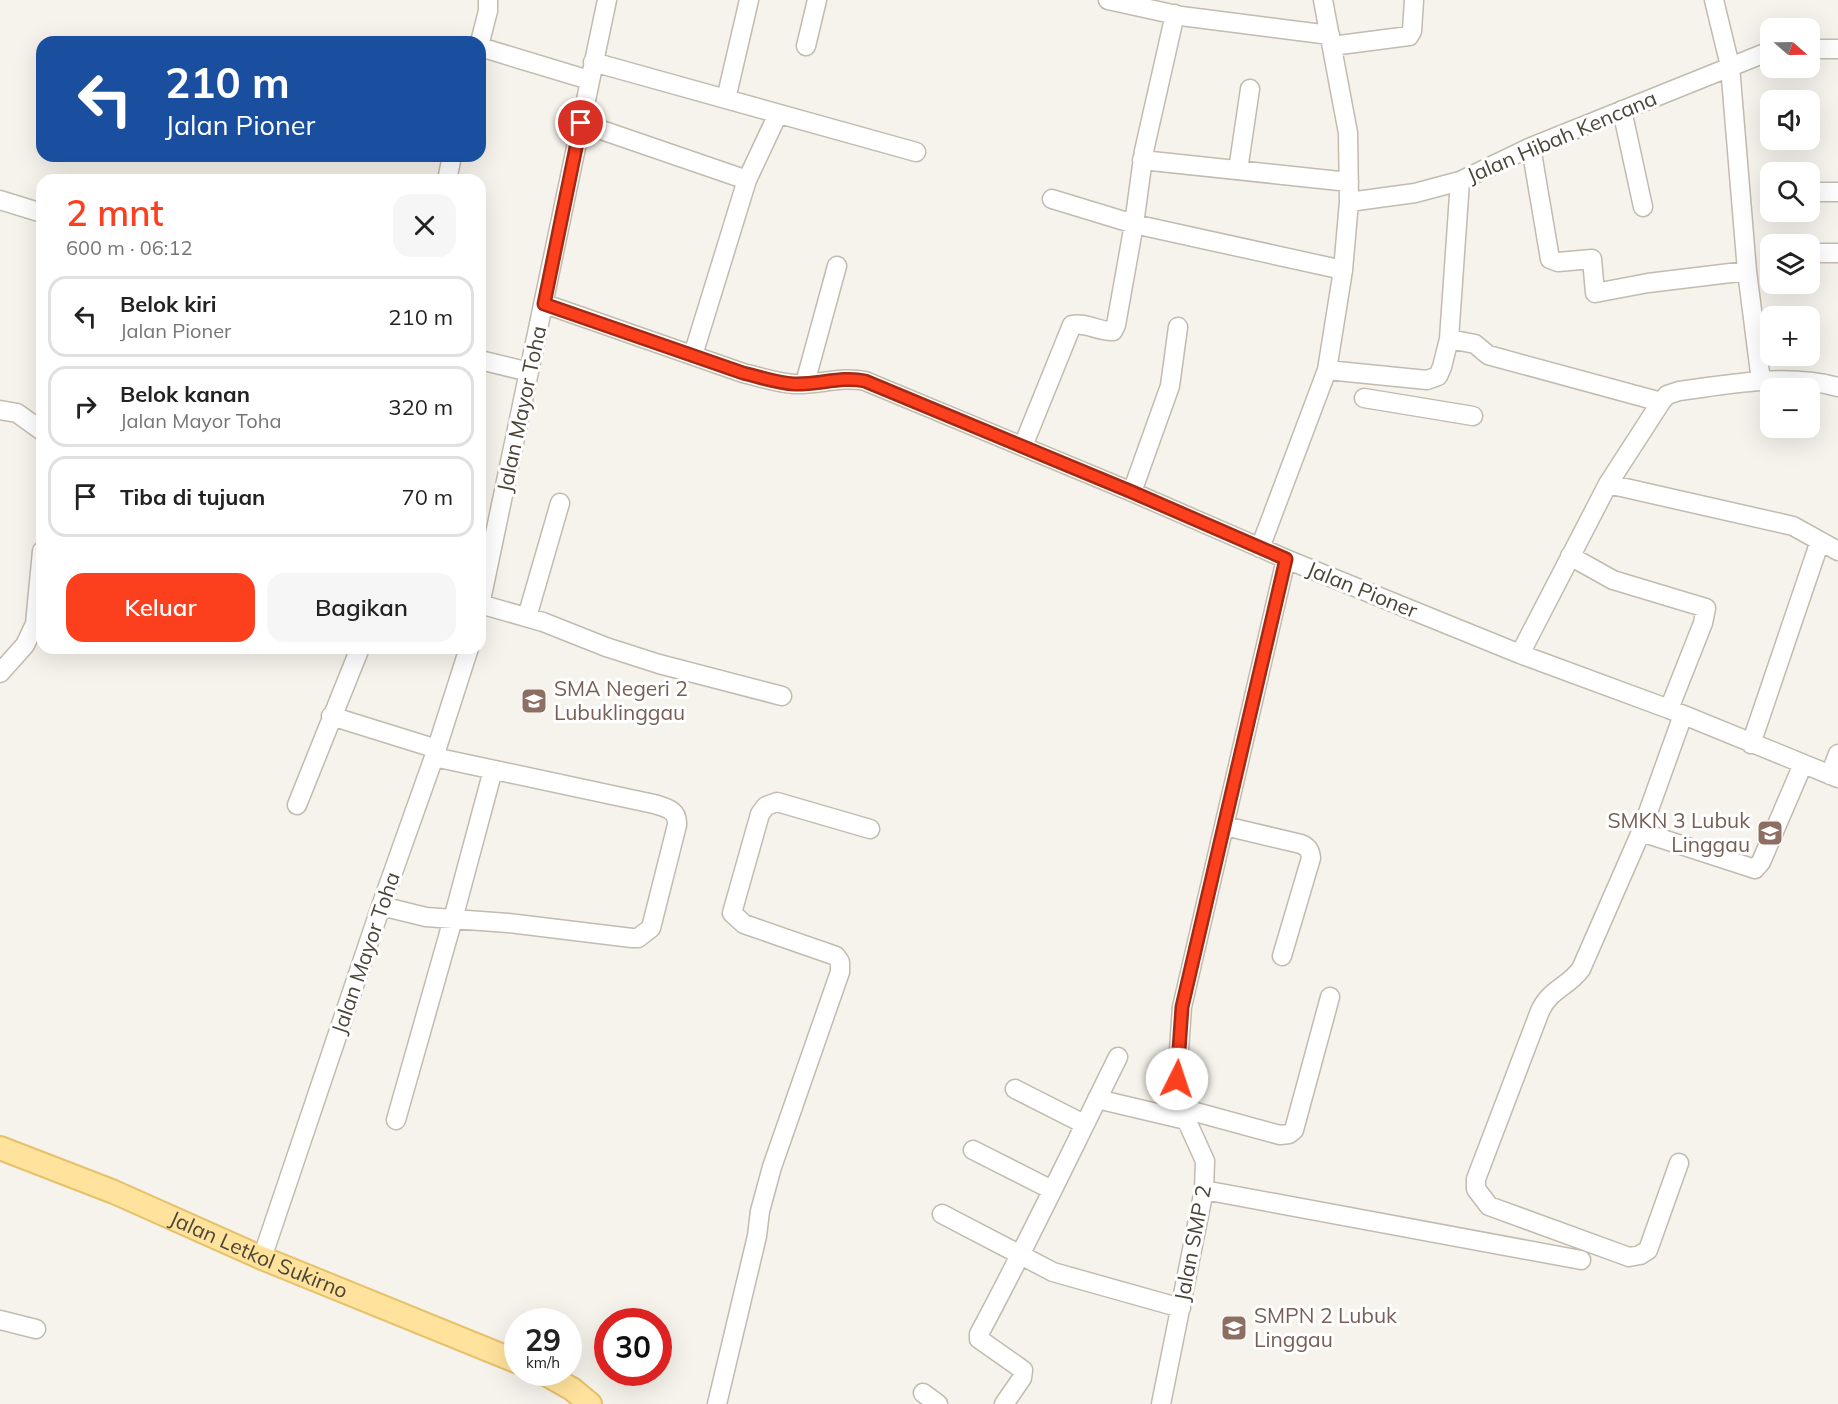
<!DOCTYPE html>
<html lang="id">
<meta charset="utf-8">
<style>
:root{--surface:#fff;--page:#f6f6f6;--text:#222;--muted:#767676;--line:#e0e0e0;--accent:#fc3f1d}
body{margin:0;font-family:Mulish,sans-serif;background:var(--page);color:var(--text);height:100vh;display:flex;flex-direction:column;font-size:22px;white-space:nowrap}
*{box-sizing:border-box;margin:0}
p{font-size:20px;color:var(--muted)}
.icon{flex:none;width:33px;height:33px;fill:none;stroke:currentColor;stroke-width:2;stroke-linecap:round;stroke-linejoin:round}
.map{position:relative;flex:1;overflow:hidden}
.drawer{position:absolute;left:36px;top:174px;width:450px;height:480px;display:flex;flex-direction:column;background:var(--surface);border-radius:18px;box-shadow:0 6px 24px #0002}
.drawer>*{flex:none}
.guide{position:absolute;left:36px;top:36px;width:450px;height:126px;border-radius:18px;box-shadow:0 6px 24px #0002;background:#1a4fa0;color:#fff;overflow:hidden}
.needle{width:39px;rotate:110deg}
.fabs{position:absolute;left:1760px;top:18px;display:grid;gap:12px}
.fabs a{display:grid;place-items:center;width:60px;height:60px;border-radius:12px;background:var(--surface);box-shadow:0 6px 24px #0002;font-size:30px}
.speed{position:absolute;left:504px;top:1308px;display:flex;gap:12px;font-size:30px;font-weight:700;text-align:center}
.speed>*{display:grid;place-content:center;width:78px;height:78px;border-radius:50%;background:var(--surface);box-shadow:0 6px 24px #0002;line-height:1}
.speed small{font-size:15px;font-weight:400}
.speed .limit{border:9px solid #d22;background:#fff;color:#111}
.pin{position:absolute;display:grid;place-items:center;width:51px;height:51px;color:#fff;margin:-26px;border:3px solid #fff;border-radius:50%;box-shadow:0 2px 6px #0007}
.me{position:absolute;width:66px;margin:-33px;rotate:4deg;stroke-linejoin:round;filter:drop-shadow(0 0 4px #0008)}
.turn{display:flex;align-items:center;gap:21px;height:126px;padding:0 30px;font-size:27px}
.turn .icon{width:78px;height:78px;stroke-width:2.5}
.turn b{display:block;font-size:42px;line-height:51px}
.round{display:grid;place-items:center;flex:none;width:63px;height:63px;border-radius:18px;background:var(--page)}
.head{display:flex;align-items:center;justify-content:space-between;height:102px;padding:0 30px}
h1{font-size:36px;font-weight:600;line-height:45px;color:var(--accent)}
.action{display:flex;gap:12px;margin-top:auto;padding:12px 30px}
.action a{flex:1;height:69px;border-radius:18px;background:var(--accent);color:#fff;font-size:24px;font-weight:600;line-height:69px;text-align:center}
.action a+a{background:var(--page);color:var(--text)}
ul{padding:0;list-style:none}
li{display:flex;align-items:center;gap:18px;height:81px;margin:0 12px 9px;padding:0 18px;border:3px solid var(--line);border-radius:18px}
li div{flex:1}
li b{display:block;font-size:22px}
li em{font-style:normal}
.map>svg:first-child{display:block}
</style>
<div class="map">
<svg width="1838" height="1404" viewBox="0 0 1838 1404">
<rect width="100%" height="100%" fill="#f6f3ec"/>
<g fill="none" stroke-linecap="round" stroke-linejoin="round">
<g stroke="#c2bbae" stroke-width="21">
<path id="minor" d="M1108,0L1181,16L1330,35
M1714,0L1730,66L1747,271L1761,381
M480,42L488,11V0
M806,46L817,0
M1332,46L1409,36L1412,31L1414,0
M480,47L589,80
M1809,49H1838
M593,62L916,152
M726,99L749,0
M1622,110L1643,207
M581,123L747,180
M1531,147L1550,259L1558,262L1592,259L1595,293L1648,283L1747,271
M1142,160L1349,182
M1238,170L1250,89
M447,180L452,156
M1816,192H1838
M1052,199L1134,224L1343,270
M0,200L42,213
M1349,202L1415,193L1460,181L1531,147L1770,51
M1821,253H1838
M545,304L743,373C760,377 777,383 794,384C818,385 842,376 865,381L1132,492L1286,559L1520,654L1669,709L1838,778
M1449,339L1475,344L1488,355L1661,402
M693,355L747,180L778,114
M480,360L529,372
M1327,370L1427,380L1438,376L1442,367L1449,339L1460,181
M805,383L837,266
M1364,398L1473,416
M0,410L17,413L42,431
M1023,446L1072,325C1086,322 1099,332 1113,331L1116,325L1134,224L1144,151L1175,14
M1608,484L1793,526L1838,551
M1132,492L1170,386L1178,327
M1260,548L1327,370L1343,270L1349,202L1348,133L1323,0
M1570,556L1613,580L1706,608L1703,623L1669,709
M480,604L543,622L606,647L659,664L782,696
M480,605L607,0
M527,617L560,503
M1520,654L1608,484L1661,402L1667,395L1679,391C1732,384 1786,373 1838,387
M0,673L25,645L35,624L42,551
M331,716L437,749
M1751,744L1820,541
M1830,775L1838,754
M297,805L360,648
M1225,826L1301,844C1308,847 1310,850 1311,858L1282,956
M1641,832L1683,715
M381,906L426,917L508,923L632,938H638L651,928L677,825C678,810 667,808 654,804L434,757
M1015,1089L1084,1124
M1097,1099L1186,1120
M1181,1108L1280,1135L1289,1134L1294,1130L1330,997
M396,1120L453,919L493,770
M973,1150L1052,1190
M1679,1163L1648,1250L1640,1255L1629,1257L1489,1206L1476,1189V1179L1540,1011C1550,989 1568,987 1581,969L1641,832L1755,869L1761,862L1803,764
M1204,1190L1581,1260
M942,1214L1053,1272L1181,1308
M262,1258L381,906L434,757L469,648
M0,1320L36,1329
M923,1393L938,1404
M717,1404L757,1236L760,1211L772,1167L840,972V962L836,956L744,924L732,913L760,814L766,806L777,802L870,829
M1004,1404L1022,1378L1023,1370L979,1339V1334C1028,1243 1072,1150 1118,1057
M1161,1404L1204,1190L1205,1161L1181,1108L1177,1079L1182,1007L1286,559"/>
</g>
<g stroke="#e6c16a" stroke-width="26">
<g id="major">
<path id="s1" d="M0,1148L114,1192L262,1258L518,1362"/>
<path d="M542,1372L572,1389L590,1404"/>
</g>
</g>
<use href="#minor" stroke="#fff" stroke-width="18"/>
<use href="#major" stroke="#ffe39c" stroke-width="22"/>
</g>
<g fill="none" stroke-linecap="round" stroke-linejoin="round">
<g stroke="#a42913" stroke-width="15">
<path id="route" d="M581,123L544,304L743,373C760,377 777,383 794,384C818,385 842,376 865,381L1132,492L1286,559L1182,1007L1177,1079"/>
</g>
<use href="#route" stroke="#fc3f1d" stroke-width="10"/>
</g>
<defs>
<g id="school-square" transform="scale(1.35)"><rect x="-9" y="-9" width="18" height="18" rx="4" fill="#8d6e63" stroke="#fff"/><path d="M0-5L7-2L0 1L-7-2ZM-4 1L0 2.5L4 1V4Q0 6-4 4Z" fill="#fff"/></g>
</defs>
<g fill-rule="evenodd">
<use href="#school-square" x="534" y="701"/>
<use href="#school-square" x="1770" y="833"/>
<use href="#school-square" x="1234" y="1328"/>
</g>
<g text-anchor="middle" stroke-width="6" stroke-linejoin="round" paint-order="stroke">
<g font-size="21" fill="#4b4439" stroke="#fff">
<text transform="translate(1562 137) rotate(-23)" y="7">Jalan Hibah Kencana</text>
<text transform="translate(522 409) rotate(-78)" y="7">Jalan Mayor Toha</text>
<text transform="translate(1362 590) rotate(22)" y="7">Jalan Pioner</text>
<text transform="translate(366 953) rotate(-71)" y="7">Jalan Mayor Toha</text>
<text transform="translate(1193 1243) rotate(-79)" y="7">Jalan SMP 2</text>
<text dy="7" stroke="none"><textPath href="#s1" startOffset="280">Jalan Letkol Sukirno</textPath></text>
</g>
<g font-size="21" fill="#785e54" stroke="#fff" text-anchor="start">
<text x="554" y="696">SMA Negeri 2<tspan x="554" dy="24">Lubuklinggau</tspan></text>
<text x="1750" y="828" text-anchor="end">SMKN 3 Lubuk<tspan x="1750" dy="24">Linggau</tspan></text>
<text x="1254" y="1323">SMPN 2 Lubuk<tspan x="1254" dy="24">Linggau</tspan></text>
</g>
</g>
</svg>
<div class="fabs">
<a><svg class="needle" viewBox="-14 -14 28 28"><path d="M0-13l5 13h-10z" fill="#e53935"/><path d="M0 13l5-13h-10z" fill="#767676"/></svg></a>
<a><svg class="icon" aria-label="sound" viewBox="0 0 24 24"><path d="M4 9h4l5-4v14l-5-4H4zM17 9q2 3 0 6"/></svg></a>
<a><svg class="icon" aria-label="search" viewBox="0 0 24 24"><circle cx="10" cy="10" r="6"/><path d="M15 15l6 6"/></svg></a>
<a><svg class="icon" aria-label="layers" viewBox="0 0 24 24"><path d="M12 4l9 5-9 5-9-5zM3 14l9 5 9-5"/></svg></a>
<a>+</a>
<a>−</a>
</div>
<div class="speed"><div>29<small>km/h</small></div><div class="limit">30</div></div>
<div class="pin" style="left:581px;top:123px;background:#d93025"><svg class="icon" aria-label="arrive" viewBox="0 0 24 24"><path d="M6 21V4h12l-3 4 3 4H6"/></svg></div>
<svg class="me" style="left:1177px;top:1079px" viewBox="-20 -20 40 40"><circle r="19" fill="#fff"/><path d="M0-13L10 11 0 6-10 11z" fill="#fc3f1d"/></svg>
<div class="guide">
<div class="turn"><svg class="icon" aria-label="left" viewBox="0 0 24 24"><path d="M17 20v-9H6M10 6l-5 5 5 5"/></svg><div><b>210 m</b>Jalan Pioner</div></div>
</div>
<section class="drawer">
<div class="head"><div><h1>2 mnt</h1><p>600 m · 06:12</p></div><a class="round"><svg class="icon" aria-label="close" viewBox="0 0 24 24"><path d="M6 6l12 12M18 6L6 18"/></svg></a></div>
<ul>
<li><svg class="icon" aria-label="left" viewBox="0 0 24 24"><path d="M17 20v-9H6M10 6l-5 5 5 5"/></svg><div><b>Belok kiri</b><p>Jalan Pioner</p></div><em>210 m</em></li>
<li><svg class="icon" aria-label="right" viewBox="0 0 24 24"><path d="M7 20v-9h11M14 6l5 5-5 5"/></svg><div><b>Belok kanan</b><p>Jalan Mayor Toha</p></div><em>320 m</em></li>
<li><svg class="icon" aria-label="arrive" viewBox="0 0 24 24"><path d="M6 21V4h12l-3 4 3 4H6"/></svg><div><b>Tiba di tujuan</b></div><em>70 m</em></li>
</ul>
<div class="action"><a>Keluar</a><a>Bagikan</a></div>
</section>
</div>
